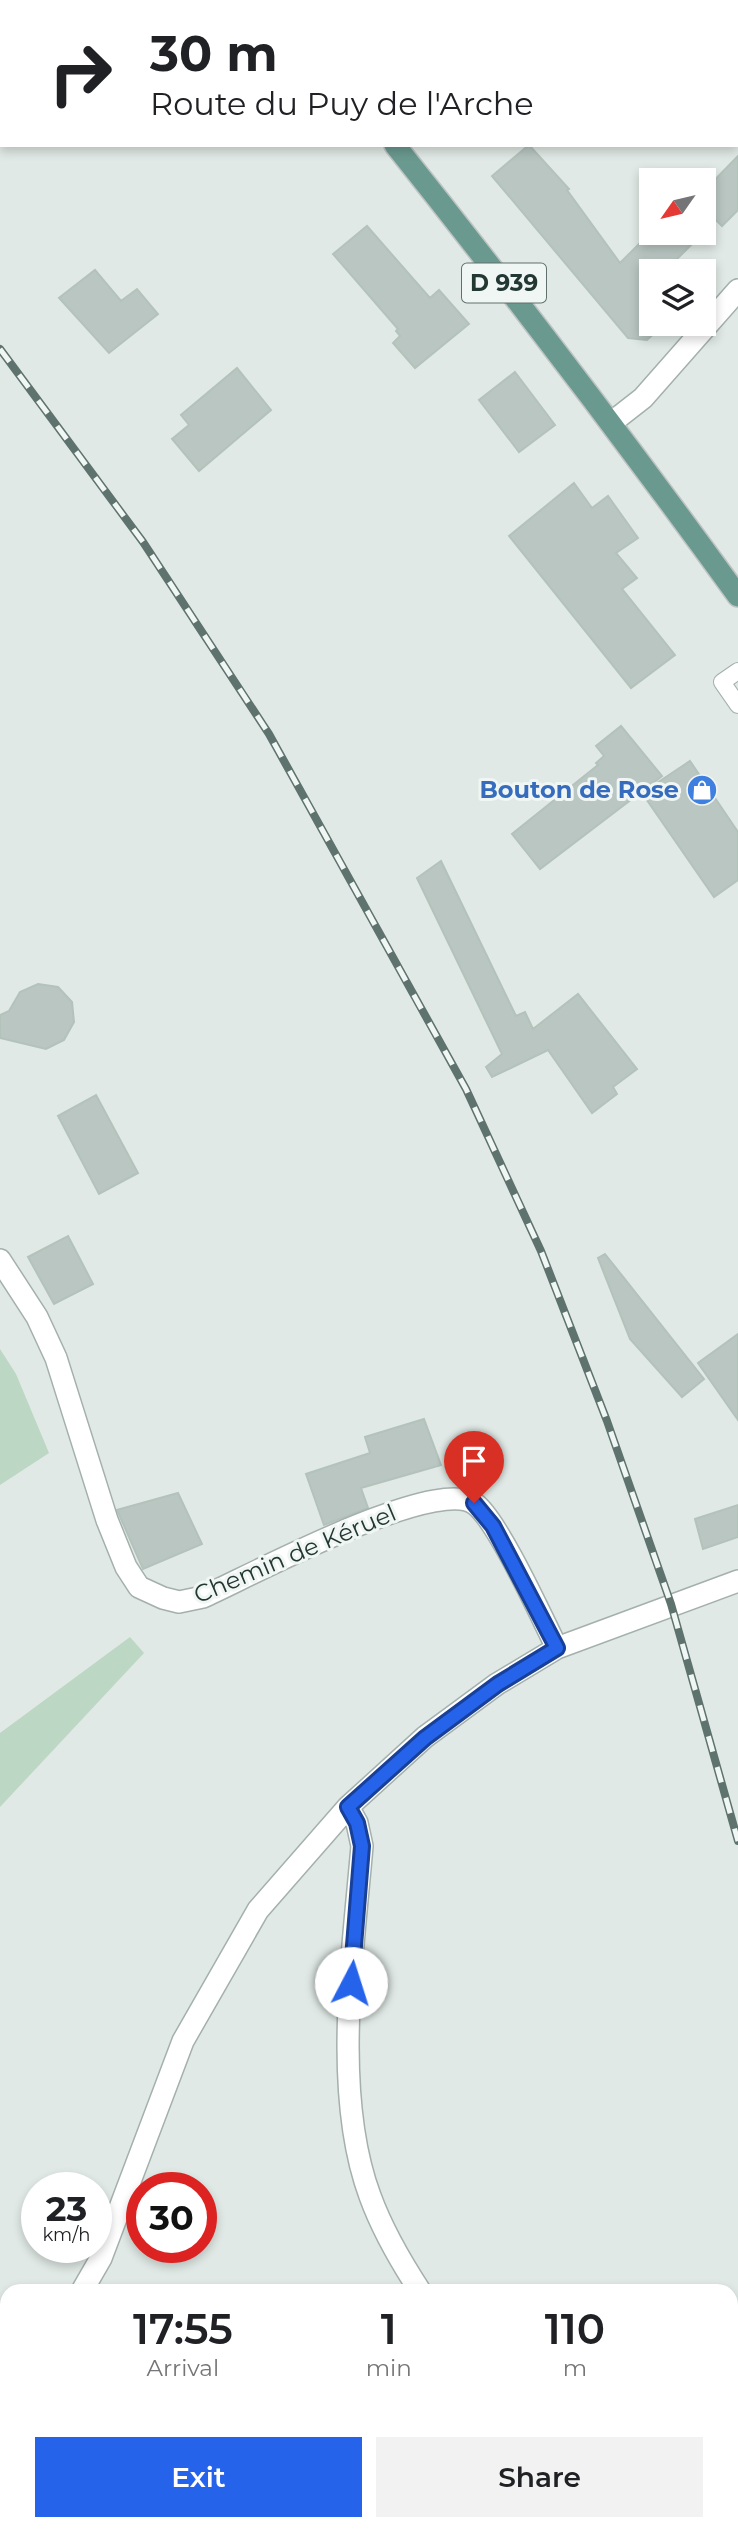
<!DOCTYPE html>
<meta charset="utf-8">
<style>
:root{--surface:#fff;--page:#f2f2f2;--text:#202124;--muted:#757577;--accent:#2563eb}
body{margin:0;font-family:Montserrat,sans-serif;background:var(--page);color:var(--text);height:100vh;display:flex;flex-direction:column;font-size:26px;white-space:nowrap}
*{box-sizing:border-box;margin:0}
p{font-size:23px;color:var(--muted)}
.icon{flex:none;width:38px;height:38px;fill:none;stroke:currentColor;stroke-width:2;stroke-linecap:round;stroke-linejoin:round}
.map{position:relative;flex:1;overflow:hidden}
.panel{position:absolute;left:0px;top:2284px;width:738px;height:247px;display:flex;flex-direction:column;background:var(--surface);border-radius:21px 21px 0 0;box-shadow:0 4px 10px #0003}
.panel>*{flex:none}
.hud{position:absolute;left:0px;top:0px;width:738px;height:147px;box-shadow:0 4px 10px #0003;background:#fff;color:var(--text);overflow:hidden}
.needle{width:46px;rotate:236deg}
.controls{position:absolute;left:639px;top:168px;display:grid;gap:14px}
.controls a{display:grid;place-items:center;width:77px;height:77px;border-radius:0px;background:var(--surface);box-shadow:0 4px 10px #0003;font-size:35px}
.speed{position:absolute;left:21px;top:2172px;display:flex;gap:14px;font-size:35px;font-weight:700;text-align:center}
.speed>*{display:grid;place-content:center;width:91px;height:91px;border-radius:50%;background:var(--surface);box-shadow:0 4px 10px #0003;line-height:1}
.speed small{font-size:18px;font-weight:400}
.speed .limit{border:10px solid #d22;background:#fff;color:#111}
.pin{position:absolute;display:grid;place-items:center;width:60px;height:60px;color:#fff;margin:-72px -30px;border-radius:50% 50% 50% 0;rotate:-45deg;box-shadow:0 0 7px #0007}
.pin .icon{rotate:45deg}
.me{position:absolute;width:77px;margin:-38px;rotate:5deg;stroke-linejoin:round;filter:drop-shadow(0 0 5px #0008)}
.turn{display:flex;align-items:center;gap:24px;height:147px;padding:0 35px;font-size:32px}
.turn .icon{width:91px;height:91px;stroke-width:2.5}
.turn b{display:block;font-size:49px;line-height:60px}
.eta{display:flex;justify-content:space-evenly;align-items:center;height:119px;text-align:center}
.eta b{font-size:42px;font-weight:600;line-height:49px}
.cta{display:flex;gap:14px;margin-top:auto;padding:14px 35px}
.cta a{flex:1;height:80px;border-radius:0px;background:var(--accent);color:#fff;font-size:28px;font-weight:600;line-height:80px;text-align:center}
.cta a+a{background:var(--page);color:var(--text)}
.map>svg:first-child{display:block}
</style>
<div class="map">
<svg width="738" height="2529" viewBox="0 0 738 2529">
<rect width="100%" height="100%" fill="#e0e9e5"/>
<path fill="#bcd8c4" d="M0,1349L16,1374L49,1453L0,1485Z
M130,1637L144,1653L0,1807V1733Z"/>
<path fill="#b9c6c2" stroke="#b4c2bc" stroke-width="2" d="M529,145L569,189L567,190L620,263L651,232V244L662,233H703L669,267L674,271H651V324H664L647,340L628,338L492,176Z
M738,156V210L722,226L716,220L704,233V191Z
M367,226L430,298L439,290L469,324L415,368L393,343L400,336L396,331L398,329L333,254Z
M95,270L121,301L137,289L158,314L109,353L59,298Z
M237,368L271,410L199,471L172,439L189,425L181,415Z
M515,372L555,425L519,452L479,400Z
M574,483L592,508L608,496L638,538L616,553L637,578L622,589L675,655L631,688L509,536Z
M621,726L662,776L540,869L512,834L598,765L596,763L604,756L596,746Z
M690,761L738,832V880L714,897L642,793Z
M441,861L516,1016L525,1012L533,1029L578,994L637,1069L613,1087L617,1094L592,1113L548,1050L492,1077L486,1067L502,1054L417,878Z
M38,984L58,987L72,1002L74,1022L64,1040L46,1049L0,1038V1015L9,1011L20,992Z
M96,1095L138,1173L99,1194L58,1116Z
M68,1236L93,1284L54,1304L28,1257Z
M605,1254L704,1379L682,1397L630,1339L598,1258Z
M738,1334V1420L698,1363Z
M424,1419L441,1465L361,1488L368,1508L324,1525L306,1474L370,1453L365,1437Z
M178,1493L202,1544L143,1569L117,1510Z
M738,1505V1537L703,1549L695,1519Z"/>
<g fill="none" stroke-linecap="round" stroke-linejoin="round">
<g stroke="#a4b0ac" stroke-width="18">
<path id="service" d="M738,671L722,682L738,705"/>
</g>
<g stroke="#a4b0ac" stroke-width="24">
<path id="minor" d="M611,423L643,398L738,290
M0,1260L37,1317L56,1358L107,1520L126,1567L139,1587L163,1598L179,1602L203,1597C248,1577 436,1475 475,1504C498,1521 542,1618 557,1648
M348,1807L357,1823L362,1846C353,1953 332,2094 370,2196C382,2229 401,2262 420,2291
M82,2291L101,2258L183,2041L258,1910L348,1807L425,1737L497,1684L557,1648L738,1581
M0,2411L7,2402
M550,2524L552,2529"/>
</g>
<g stroke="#bdc3c2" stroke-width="24">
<path id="primary" d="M267,0L269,2
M395,145C513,293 627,443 738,596"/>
</g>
<use href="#service" stroke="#fff" stroke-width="16"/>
<use href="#minor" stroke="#fff" stroke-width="21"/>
<use href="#primary" stroke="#6a998f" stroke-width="21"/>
<g stroke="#5e736e" stroke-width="8">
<path id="rail" d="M0,349L143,542L269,734L466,1089L541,1251L607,1421L671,1604L738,1841"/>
</g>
<use href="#rail" stroke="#f0f6f3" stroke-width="5" stroke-dasharray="16" stroke-linecap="butt"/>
</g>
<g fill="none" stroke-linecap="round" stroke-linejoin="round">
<g stroke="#184099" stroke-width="18">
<path id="route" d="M351,1983L362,1846L357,1823L348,1807L425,1738L498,1684L557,1648L493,1526L474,1503"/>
</g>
<use href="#route" stroke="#2563eb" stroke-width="12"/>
</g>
<defs>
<g id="shop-disc" transform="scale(1.575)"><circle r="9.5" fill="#3f7fe0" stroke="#f0f6f3"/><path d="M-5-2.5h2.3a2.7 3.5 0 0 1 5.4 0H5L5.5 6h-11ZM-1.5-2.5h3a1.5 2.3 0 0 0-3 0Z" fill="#fff"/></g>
</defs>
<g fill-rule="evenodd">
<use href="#shop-disc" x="702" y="790"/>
</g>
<g text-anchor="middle" stroke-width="6" stroke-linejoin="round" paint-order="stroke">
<rect fill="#f0f6f3" stroke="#60706d" stroke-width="2" x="462" y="263.5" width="84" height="39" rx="5"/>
<g font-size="23" font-weight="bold" fill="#233733">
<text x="504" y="291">D 939</text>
</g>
<g font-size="24" font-weight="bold" fill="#366cbe" stroke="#f0f6f3" text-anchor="end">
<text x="679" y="798">Bouton de Rose</text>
</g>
<g font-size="24" fill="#233733" stroke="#f0f6f3">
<text transform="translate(295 1554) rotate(-23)" y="8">Chemin de Kéruel</text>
</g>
</g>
</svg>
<div class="controls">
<a><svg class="needle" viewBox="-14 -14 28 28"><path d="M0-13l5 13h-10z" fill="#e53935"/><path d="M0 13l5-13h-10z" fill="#757577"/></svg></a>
<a><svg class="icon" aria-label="layers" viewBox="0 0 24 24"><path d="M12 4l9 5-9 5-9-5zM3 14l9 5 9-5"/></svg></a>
</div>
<div class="speed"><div>23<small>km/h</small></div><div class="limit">30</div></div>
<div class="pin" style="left:474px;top:1503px;background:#d93025"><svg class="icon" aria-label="arrive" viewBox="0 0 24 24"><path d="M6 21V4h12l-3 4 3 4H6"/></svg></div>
<svg class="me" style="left:351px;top:1983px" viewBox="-20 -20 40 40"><circle r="19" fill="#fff"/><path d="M0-13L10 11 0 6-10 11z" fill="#2563eb"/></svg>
<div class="hud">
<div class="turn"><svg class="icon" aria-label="right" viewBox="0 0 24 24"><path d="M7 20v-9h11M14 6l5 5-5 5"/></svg><div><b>30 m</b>Route du Puy de l'Arche</div></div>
</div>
<section class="panel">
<div class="eta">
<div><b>17:55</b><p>Arrival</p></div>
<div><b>1</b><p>min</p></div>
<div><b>110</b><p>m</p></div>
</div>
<div class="cta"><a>Exit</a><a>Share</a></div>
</section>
</div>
